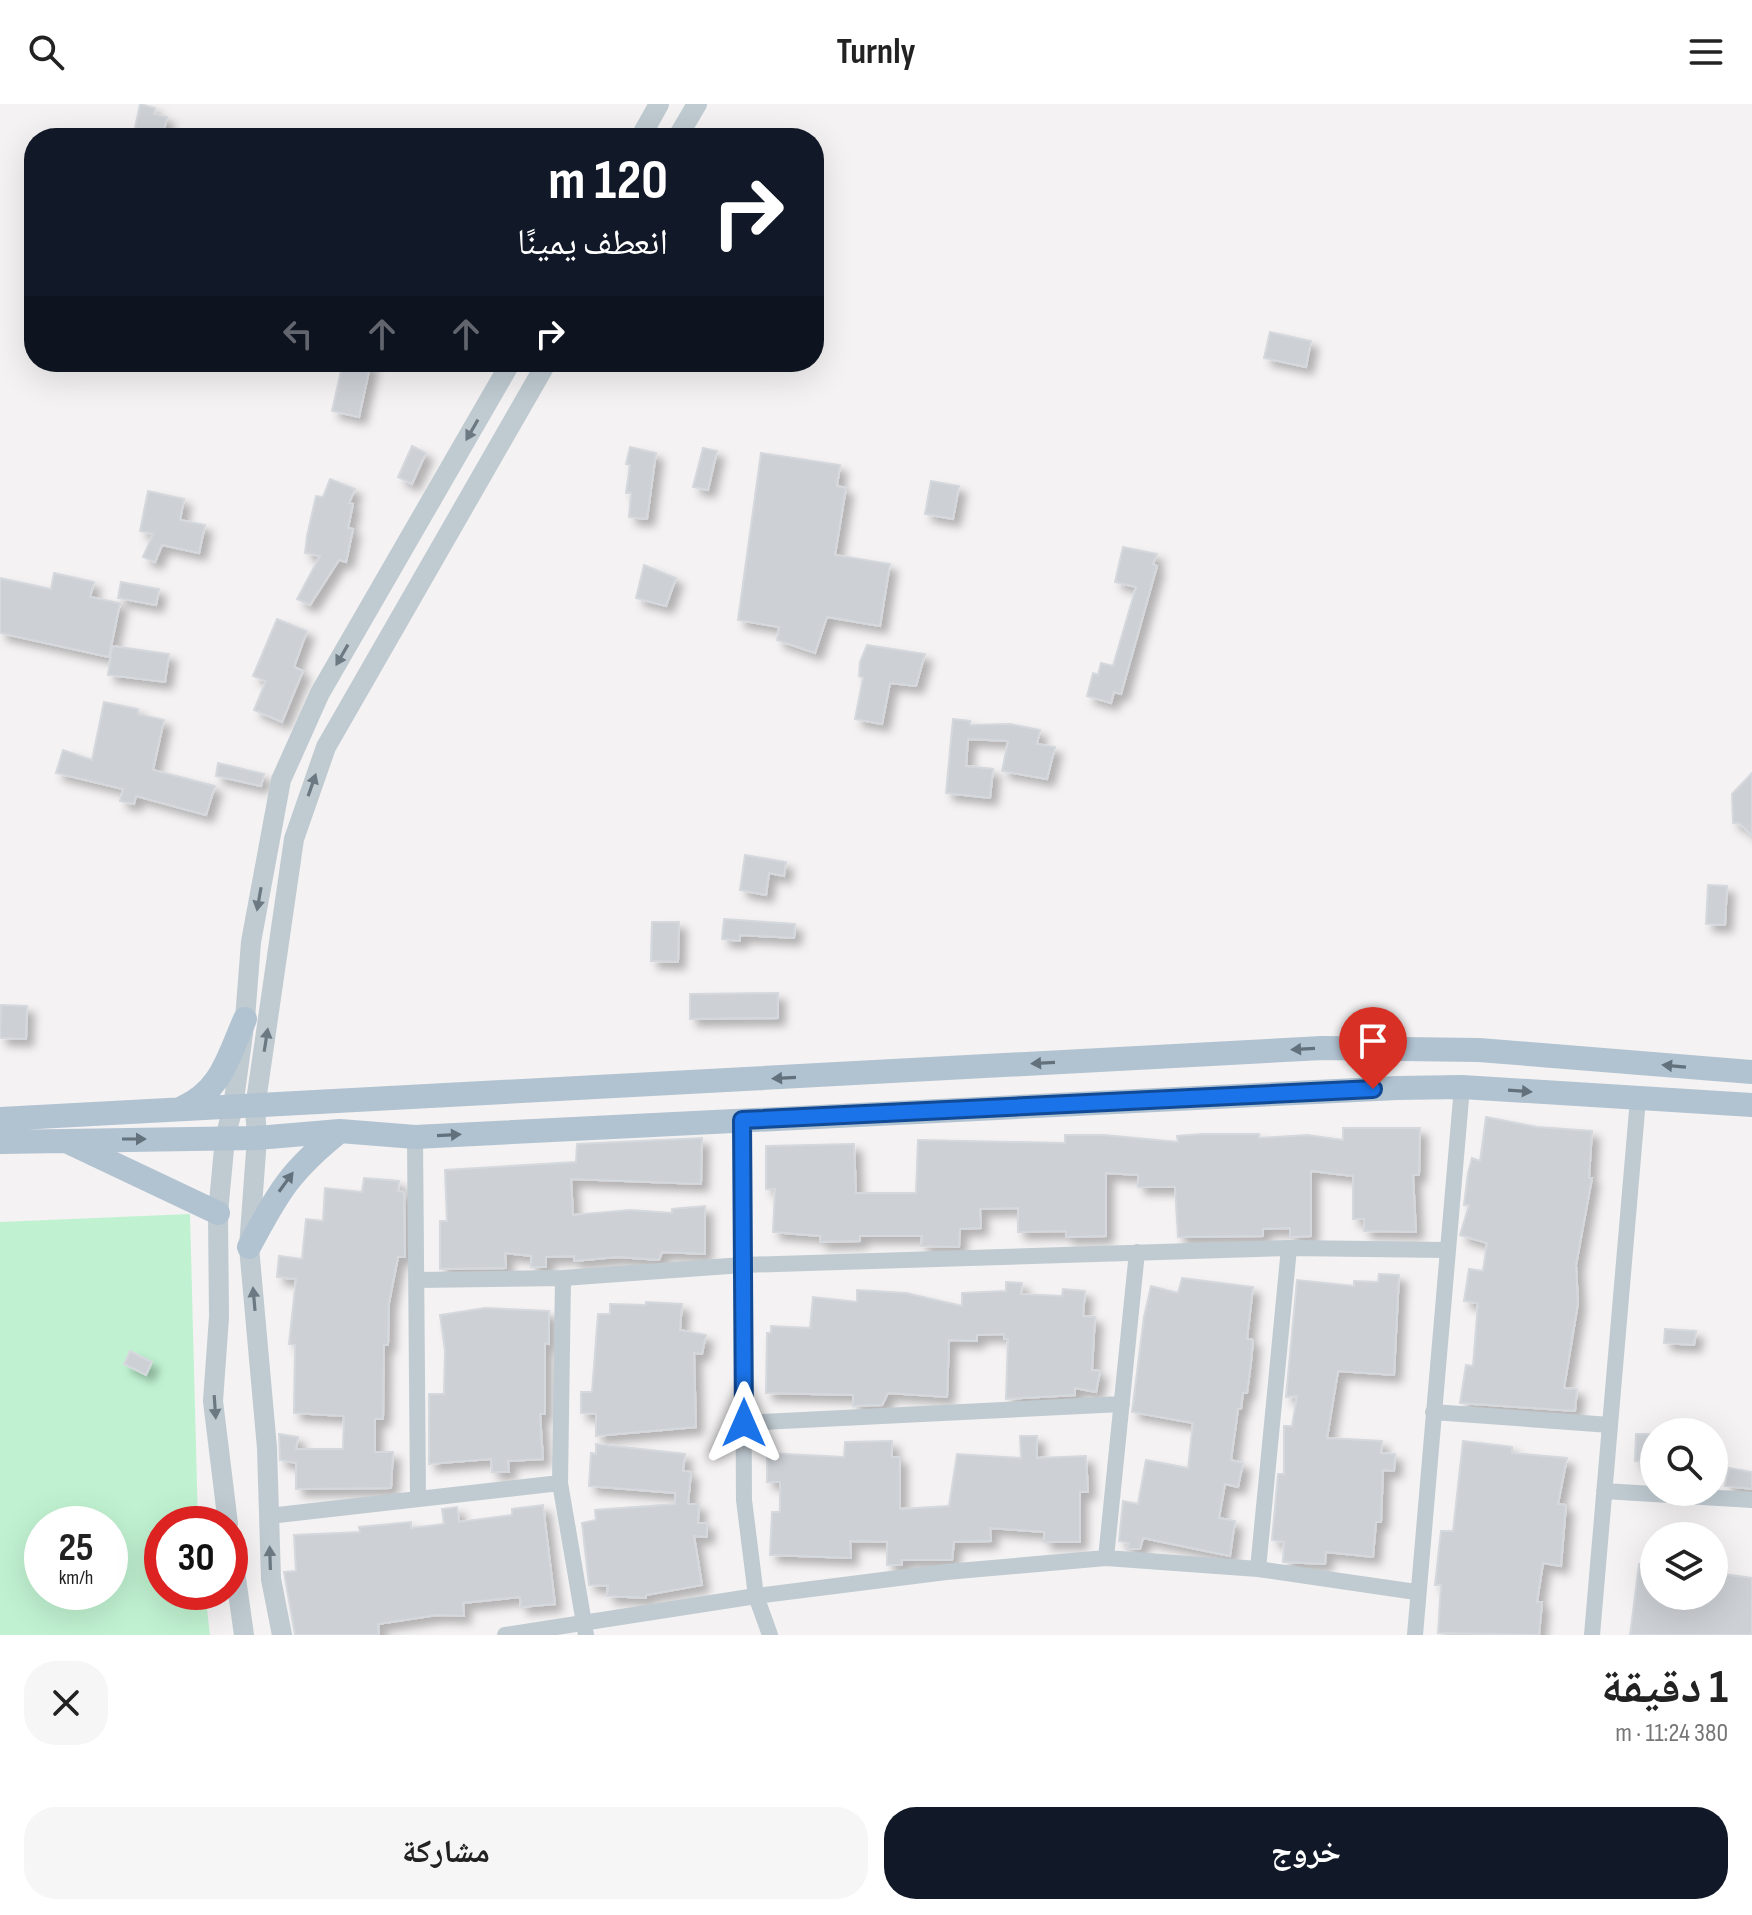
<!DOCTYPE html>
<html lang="ar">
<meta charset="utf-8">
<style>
:root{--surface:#fff;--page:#f6f6f6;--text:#222;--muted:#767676;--accent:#111827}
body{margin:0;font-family:"Sofia Sans Condensed","Noto Naskh Arabic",sans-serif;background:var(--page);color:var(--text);direction:rtl;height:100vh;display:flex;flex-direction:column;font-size:30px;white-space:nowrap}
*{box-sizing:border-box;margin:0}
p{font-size:26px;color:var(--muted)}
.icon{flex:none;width:44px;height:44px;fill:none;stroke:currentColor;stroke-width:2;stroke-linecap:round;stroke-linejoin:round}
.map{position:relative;height:1531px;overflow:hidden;direction:ltr}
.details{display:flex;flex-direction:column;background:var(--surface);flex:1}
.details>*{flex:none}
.guide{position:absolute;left:24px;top:24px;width:800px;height:244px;border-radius:32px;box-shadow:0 8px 32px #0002;direction:rtl;background:#111827;color:#fff;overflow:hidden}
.buttons{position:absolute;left:1640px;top:1314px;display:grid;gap:16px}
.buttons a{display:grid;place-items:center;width:88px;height:88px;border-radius:50%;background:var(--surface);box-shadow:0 8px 32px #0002;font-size:40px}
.speed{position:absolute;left:24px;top:1402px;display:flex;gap:16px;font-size:40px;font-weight:700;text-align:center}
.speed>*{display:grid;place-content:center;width:104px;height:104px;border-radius:50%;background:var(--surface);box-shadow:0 8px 32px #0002;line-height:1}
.speed small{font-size:20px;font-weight:400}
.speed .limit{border:12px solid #d22;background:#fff;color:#111}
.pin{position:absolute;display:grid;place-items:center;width:68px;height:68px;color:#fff;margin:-82px -34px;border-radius:50% 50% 50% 0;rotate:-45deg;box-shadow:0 0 8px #0007}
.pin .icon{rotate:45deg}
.me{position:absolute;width:88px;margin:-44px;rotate:0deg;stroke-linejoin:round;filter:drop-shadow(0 0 6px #0008)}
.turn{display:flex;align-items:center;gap:28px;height:168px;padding:0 24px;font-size:36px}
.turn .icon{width:104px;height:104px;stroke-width:2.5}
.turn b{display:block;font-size:56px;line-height:68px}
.lanes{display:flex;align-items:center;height:76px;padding:0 24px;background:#0003;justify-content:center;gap:40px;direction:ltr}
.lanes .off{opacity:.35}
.round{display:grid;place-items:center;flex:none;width:84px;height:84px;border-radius:32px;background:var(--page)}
.overview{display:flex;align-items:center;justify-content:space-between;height:136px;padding:0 24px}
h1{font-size:48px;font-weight:700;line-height:60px}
.primary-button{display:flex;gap:16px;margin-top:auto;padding:16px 24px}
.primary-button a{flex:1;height:92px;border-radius:32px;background:var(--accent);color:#fff;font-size:32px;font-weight:700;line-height:92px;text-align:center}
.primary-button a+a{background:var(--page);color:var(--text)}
header{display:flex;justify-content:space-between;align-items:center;height:104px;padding:0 24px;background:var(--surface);font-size:36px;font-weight:700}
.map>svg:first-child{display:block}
</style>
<header><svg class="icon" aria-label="menu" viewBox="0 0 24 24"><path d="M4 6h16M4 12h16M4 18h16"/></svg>Turnly<svg class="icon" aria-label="search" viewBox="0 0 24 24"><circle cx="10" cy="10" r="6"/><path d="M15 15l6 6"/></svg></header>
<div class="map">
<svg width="1752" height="1531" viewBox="0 0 1752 1531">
<defs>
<filter id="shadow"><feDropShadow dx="7" dy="7" stdDeviation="4" flood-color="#0004"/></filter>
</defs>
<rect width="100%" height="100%" fill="#f4f2f2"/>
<path fill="#c0f2d1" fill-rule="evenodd" d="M190,1110L198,1420H162V1488H205L210,1531H0V1118ZM42,1420H110V1488H42Z"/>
<path fill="#cdd1d6" stroke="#d5d8dd" stroke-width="2" filter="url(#shadow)" d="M140,0L155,4L154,10L167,13L162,34H133Z
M1270,228L1311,237L1306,263L1264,254Z
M343,258H371L359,313L332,307Z
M412,342L426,349L412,380L398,373Z
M630,343L656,349L647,415L629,413L631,389H626L630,361L626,360Z
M703,344L717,347L708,386L693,383Z
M761,349L840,361L837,382L846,384L835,451L890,460L880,522L827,513L815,549L777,536L779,523L738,516Z
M330,375L355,385L349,399L353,400L348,424L353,425L346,458L339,456L310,501L297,495L320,452L305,449L307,432L316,392L323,393Z
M931,377L959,382L953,415L925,410Z
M148,387L184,395L180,416L205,421L199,449L162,441L155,458L143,453L153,430L140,427Z
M1123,443L1157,450L1153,460L1157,462L1121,590L1114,588L1111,599L1087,592L1093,569L1098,571L1101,559L1113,562L1136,483L1115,478Z
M644,461L676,474L666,502L636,494Z
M54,469L94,478L90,493L120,499L109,553L0,529V474L51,485Z
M121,478L159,485L156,501L118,494Z
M277,515L307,527L294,563L303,567L282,618L254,606L266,577L253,572Z
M867,541L925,550L916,582L890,579L882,620L855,615L863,574L859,572L860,558Z
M112,542L169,550L165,578L108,571Z
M104,598L138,605V610L164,616L153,666L215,682L206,711L136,692L134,700L120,697L123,685L56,669L63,646L92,656Z
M953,615L970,617V621L1010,620L1040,626L1037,640L1055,643L1047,675L1002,667L1008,637L968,635L966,662L993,665L990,694L946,689Z
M218,659L264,670L261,682L216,672Z
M1752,669V731L1739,719H1733L1732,690Z
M745,751L786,758L784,772L769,769L766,791L740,786Z
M1708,781L1727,782L1725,821L1706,820Z
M724,815L795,820L794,834L740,831V837L722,835Z
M652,818H679L678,858L651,857Z
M778,889V914L690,915V890Z
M1,901L27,902L26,935L0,934Z
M1486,1013L1537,1023L1592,1027L1589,1074H1592L1576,1161L1578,1199L1564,1284L1577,1285L1575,1307L1460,1299L1466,1261L1473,1262L1478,1199L1464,1197L1469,1165L1483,1167L1487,1139L1460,1131L1469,1101H1464L1468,1069L1472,1054L1480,1057Z
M1343,1024H1420L1419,1071H1413L1416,1128L1364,1127V1115H1353V1072L1311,1067V1132L1290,1133V1124L1263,1125V1132L1178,1133L1175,1083H1138V1071L1106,1069V1132L1066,1133V1127L1018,1128V1104L980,1105L981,1124L960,1125L959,1143L921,1142L922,1132H860V1137L820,1138V1132L773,1128L775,1085H766V1042L854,1040L856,1089H916L918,1036L1065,1039V1031H1104L1178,1038L1177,1032L1203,1030H1259V1034L1307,1031L1343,1036Z
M702,1034L701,1080L571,1075L573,1111L630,1106L672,1109V1105L705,1102V1150L662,1148L659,1156L618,1153L574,1157V1152L546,1153V1163H531V1152L505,1149L506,1164L440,1165V1117H447L445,1066L576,1058L577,1040Z
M364,1074L399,1077L398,1087L404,1088L405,1153H398L389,1199L388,1241H384L383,1315H375V1348H393L391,1384L296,1385V1359L280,1356L279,1330L298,1333L296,1345H343L344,1312L294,1309L295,1241L289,1240L296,1175L277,1173L279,1152L302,1155L306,1115L323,1117L325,1084L362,1088Z
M1379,1170L1399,1171L1394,1271L1338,1267L1327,1334L1382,1337L1381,1349L1395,1350L1394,1367L1383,1366L1381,1418H1376L1373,1453L1326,1448L1325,1460L1283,1458L1284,1438L1272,1436L1278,1370H1284V1322H1292L1297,1292L1286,1293L1297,1176L1354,1182V1177L1378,1178Z
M1182,1174L1253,1183L1247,1235L1253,1236L1251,1259L1247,1289H1243L1241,1305H1238L1231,1356L1243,1359L1238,1383L1225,1380L1219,1414L1235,1417L1230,1452L1143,1434L1140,1445H1127L1129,1439L1119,1437L1123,1397L1138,1400L1146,1356L1188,1364L1193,1319L1132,1308L1144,1213L1151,1182L1178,1189Z
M1006,1178L1022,1179L1021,1190L1062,1192L1063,1185L1085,1187L1083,1212L1095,1213L1092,1266L1100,1267L1096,1288L1075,1284V1291L1006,1295L1008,1235H1004V1230L977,1231V1237L949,1236L947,1293L888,1289L882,1301L853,1302V1291L766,1289L767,1229H771V1222L810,1224L813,1193L857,1198V1186L906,1189L962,1202V1189L1006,1187Z
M646,1198L682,1200L680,1226L706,1231L702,1250L694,1249L696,1323L596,1332V1310L581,1309V1288H592L598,1210H610V1200L646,1201Z
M485,1204L549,1207V1240L545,1239V1310H540L543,1355L508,1357L509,1368H492L491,1355L429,1360V1290H444L445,1246L440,1211Z
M1665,1225L1696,1227L1694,1241L1664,1239Z
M130,1247L152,1258L146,1271L124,1260Z
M1636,1330H1654V1357H1635Z
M1020,1332H1037V1354L1086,1352L1088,1388H1080V1438H1044V1428L990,1424L991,1437L954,1438L952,1456H902V1461H887V1438L850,1437L851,1454L770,1451L772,1408H780V1378H767V1349L844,1353L845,1338L892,1337V1353H900V1405L949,1402L957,1350L1021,1354Z
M1463,1337L1512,1343V1349L1567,1354L1558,1400L1566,1401L1561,1462L1543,1459L1537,1498H1542L1539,1531L1438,1529L1441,1481H1435L1441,1427H1453Z
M596,1340L685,1350L683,1367L691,1368L688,1400H699L698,1419H707V1433L694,1432L702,1481L646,1491V1494L607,1492L608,1482L589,1481L582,1419L596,1416L595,1406L675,1400V1389L589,1382L591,1349L596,1350Z
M1729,1364L1752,1368V1385L1725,1382Z
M543,1401L555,1500L521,1503L520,1493L463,1499L464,1512L437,1511L378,1520L379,1531H295L284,1468L296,1467L294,1431L360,1428L359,1423L411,1418V1424L444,1420L442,1405L457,1403L459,1418L512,1411V1405Z
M1639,1460L1654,1461V1492H1714V1469L1752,1474V1531H1630Z"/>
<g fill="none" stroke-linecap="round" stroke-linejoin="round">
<path stroke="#bfcad1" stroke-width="16" d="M742,1016L744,1396L756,1492L770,1531
M415,1033L418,1394
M1289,1144L1447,1146
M417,1176L563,1174
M1433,1308L1610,1321
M744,1319L1122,1300
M1604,1387L1752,1396
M269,1412L560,1379
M1106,1454L1137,1148
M505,1531L756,1492L946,1468L1106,1454L1258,1465L1416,1488
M586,1531L560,1379L563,1174L743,1161L1289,1144L1258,1465
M1415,1531L1462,983
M1592,1531L1638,995"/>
<path stroke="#bfcad1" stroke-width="20" d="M640,34L659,0
M677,34L697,0
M228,1420L213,1297L219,1213L218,1109L225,1034L233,1003L245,915L251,838L281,676L320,589L511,258
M230,1432L244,1531
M282,1531L271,1475L267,1344L249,1143L257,1034L255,1004L294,735L326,643L547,258"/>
<path stroke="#b1c2d1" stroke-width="24" d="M182,1004C222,986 228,953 245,915
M0,1015L1322,944L1479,946L1752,968
M0,1038L257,1034L340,1027L415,1033L1397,984L1462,983L1752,1001
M68,1038L218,1109
M249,1143C278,1088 291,1066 340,1027"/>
</g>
<defs><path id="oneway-solid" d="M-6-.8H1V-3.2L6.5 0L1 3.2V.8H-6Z" transform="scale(2)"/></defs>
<g fill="#6c7982">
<use href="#oneway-solid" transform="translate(472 326) rotate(120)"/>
<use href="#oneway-solid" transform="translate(342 551) rotate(120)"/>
<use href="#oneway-solid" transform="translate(312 681) rotate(-71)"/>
<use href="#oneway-solid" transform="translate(259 795) rotate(100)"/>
<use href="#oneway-solid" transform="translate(266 936) rotate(-81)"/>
<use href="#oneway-solid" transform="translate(254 1195) rotate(-95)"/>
<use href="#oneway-solid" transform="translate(215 1303) rotate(86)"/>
<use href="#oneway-solid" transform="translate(270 1454) rotate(-92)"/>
</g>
<g fill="#62717c">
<use href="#oneway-solid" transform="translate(1303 945) rotate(177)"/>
<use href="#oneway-solid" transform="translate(1043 959) rotate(177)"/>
<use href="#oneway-solid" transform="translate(1674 962) rotate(-175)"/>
<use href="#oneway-solid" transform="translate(784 974) rotate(177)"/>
<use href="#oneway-solid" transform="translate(1520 987) rotate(4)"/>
<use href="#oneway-solid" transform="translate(449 1031) rotate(-3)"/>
<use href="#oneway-solid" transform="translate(134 1035)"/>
<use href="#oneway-solid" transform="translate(286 1078) rotate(-54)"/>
</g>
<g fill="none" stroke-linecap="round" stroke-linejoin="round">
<g stroke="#114b97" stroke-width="20">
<path id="route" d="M744,1319L742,1016L1373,985"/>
</g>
<use href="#route" stroke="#1a73e8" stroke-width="14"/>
</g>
</svg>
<div class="buttons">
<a><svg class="icon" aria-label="search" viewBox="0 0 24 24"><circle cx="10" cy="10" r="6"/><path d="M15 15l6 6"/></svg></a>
<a><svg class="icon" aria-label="layers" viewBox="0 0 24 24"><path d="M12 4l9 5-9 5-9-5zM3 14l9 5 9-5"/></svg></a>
</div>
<div class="speed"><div>25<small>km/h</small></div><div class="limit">30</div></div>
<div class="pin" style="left:1373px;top:985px;background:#d93025"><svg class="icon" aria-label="arrive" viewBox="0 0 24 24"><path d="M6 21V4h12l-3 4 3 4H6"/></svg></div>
<svg class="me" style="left:744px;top:1319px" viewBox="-20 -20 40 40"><path d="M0-17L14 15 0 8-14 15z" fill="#1a73e8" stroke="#fff" stroke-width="4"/></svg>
<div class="guide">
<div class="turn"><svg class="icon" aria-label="right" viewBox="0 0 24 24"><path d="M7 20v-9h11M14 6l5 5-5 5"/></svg><div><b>120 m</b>انعطف يمينًا</div></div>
<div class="lanes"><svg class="icon off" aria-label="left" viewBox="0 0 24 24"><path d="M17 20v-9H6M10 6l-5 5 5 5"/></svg><svg class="icon off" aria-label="ahead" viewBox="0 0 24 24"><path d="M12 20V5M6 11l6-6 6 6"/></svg><svg class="icon off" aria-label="ahead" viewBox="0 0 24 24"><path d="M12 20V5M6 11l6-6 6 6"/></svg><svg class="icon" aria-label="right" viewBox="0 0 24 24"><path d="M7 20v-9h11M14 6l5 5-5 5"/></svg></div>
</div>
</div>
<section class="details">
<div class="overview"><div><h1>1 دقيقة</h1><p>380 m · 11:24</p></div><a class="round"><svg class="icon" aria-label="close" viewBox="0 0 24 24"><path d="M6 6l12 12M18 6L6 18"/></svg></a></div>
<div class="primary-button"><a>خروج</a><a>مشاركة</a></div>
</section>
